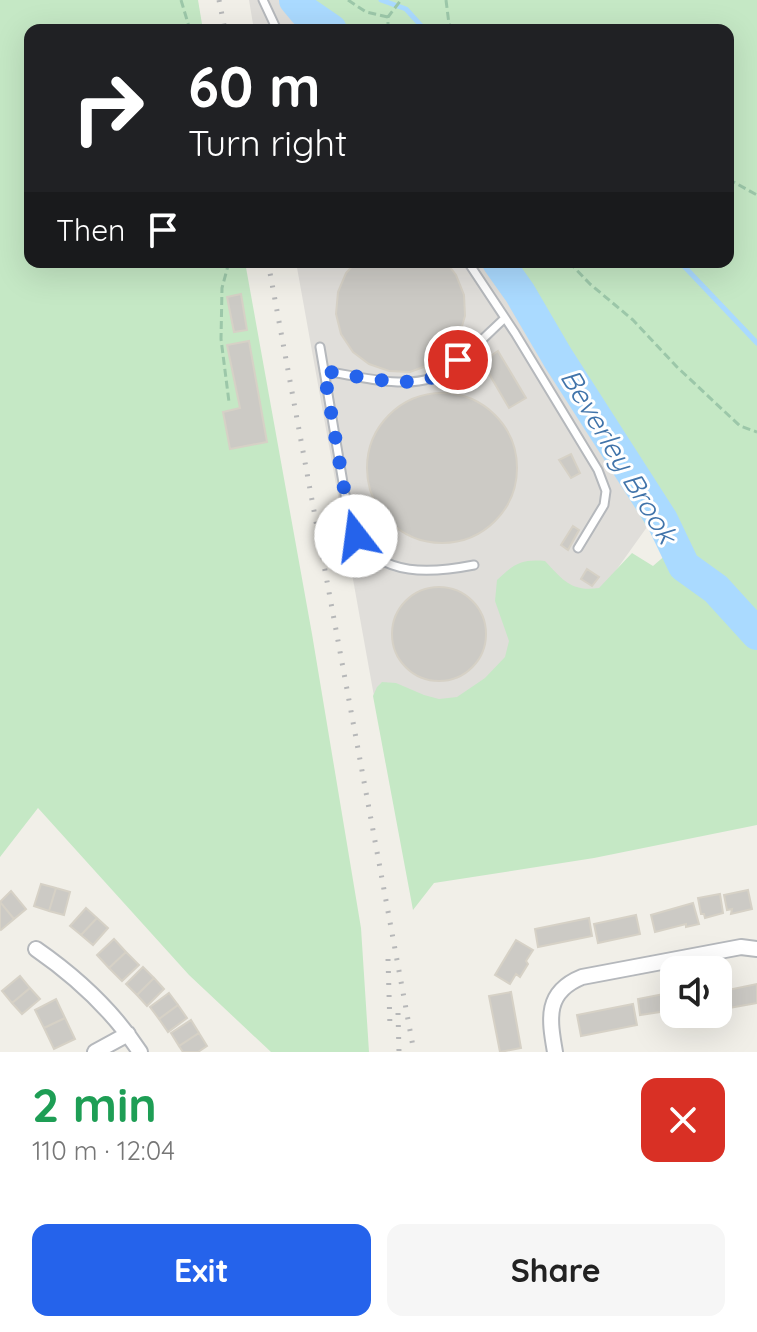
<!DOCTYPE html>
<meta charset="utf-8">
<style>
:root{--surface:#fff;--page:#f6f6f6;--text:#222;--muted:#767676;--accent:#2563eb}
body{margin:0;font-family:Quicksand,sans-serif;background:var(--page);color:var(--text);height:100vh;display:flex;flex-direction:column;font-size:30px;white-space:nowrap}
*{box-sizing:border-box;margin:0}
p{font-size:26px;color:var(--muted)}
.icon{flex:none;width:44px;height:44px;fill:none;stroke:currentColor;stroke-width:2;stroke-linecap:round;stroke-linejoin:round}
.map{position:relative;height:1052px;overflow:hidden}
.details{display:flex;flex-direction:column;background:var(--surface);flex:1}
.details>*{flex:none}
.banner{position:absolute;left:24px;top:24px;width:710px;height:244px;border-radius:16px;box-shadow:0 8px 32px #0002;background:#202124;color:#fff;overflow:hidden}
.controls{position:absolute;left:660px;top:956px;display:grid;gap:16px}
.controls a{display:grid;place-items:center;width:72px;height:72px;border-radius:16px;background:var(--surface);box-shadow:0 8px 32px #0002;font-size:40px}
.pin{position:absolute;display:grid;place-items:center;width:68px;height:68px;color:#fff;margin:-34px;border:4px solid #fff;border-radius:50%;box-shadow:0 2px 8px #0007}
.me{position:absolute;width:88px;margin:-44px;rotate:345deg;stroke-linejoin:round;filter:drop-shadow(0 0 6px #0008)}
.turn{display:flex;align-items:center;gap:28px;height:168px;padding:0 32px;font-size:36px}
.turn .icon{width:104px;height:104px;stroke-width:2.5}
.turn b{display:block;font-size:56px;line-height:68px}
.then{display:flex;align-items:center;height:76px;padding:0 32px;background:#0003;gap:16px;font-size:30px}
.round{display:grid;place-items:center;flex:none;width:84px;height:84px;border-radius:16px;background:var(--page)}
.overview{display:flex;align-items:center;justify-content:space-between;height:136px;padding:0 32px}
h1{font-size:48px;font-weight:800;line-height:60px;color:#1e9e55}
.cta{display:flex;gap:16px;margin-top:auto;padding:16px 32px}
.cta a{flex:1;height:92px;border-radius:16px;background:var(--accent);color:#fff;font-size:32px;font-weight:800;line-height:92px;text-align:center}
.cta a+a{background:var(--page);color:var(--text)}
.map>svg:first-child{display:block}
</style>
<div class="map">
<svg width="757" height="1052" viewBox="0 0 757 1052">
<rect width="100%" height="100%" fill="#f1efe8"/>
<path fill="#e0deda" d="M249,0H282L314,30H254Z
M296,262H488L525,327L647,527L597,597L386,763Z"/>
<path fill="#c5e8c5" d="M0,0H198L203,30H30V262H245L312,634L361,928L369,1052H271L189,975L38,808L0,857Z
M279,0H757V825L594,858L434,883L413,910L373,696L377,687L382,682L396,683L424,695L439,699L457,697L485,678L505,657L509,641L495,601L497,580C514,564 521,559 545,561C563,580 571,592 599,588L632,553L653,566L668,553L647,527L525,327L488,262H728V30H311Z"/>
<g fill="none" stroke-linecap="round" stroke-linejoin="round">
<path stroke="#aadaff" stroke-width="5" d="M381,0L406,9L425,30
M680,262L757,343"/>
<path stroke="#aadaff" stroke-width="32" d="M295,0L305,12L331,30
M498,262L520,293L558,358L662,520L684,566L716,589L757,634"/>
</g>
<path fill="#cccac5" stroke="#d6d1c6" stroke-width="2" d="M356,262H446L456,275L464,295L465,316L459,336L446,353L429,365L410,372L389,371L369,364L353,352L341,334L336,314L338,292L346,273Z
M241,294L247,330L234,332L227,297Z
M249,341L267,442L230,449L223,412L240,408L227,345Z
M498,351L526,398L509,408L482,362Z
M367 468a75 75 0 1 1 150 0a75 75 0 1 1-150 0Z
M571,454L580,473L571,478L559,460Z
M573,526L579,530L568,550L561,545Z
M587,569L599,577L592,586L581,579Z
M392 634a47 47 0 1 1 94 0a47 47 0 1 1-94 0Z
M41,884L56,888L49,911L34,906Z
M56,888L70,892L64,915L49,911Z
M748,890L752,909L731,914L732,909L727,910L724,895Z
M11,891L26,909L14,919L0,902Z
M720,894L723,913L705,918L704,914H701L698,898Z
M0,902L14,919L1,930L0,929Z
M693,903L699,924L686,927V924L655,932L651,915Z
M86,908L97,918L81,935L70,926Z
M636,915L640,934L598,943L594,924Z
M97,918L108,928L93,945L81,935Z
M589,918L592,936L538,947L535,929Z
M114,939L126,952L109,968L97,955Z
M516,940L533,950L526,961L528,964L520,977L516,974L510,984L495,975Z
M126,952L139,965L122,981L109,968Z
M143,967L154,978L137,995L126,984Z
M20,976L30,988L12,1003L2,991Z
M154,978L164,989L147,1006L137,995Z
M757,984V1003L718,1010V992Z
M30,988L40,999L22,1014L12,1003Z
M511,992L521,1048L500,1052L489,996Z
M674,992V1010L640,1015L638,999Z
M169,993L178,1005L159,1019L150,1007Z
M56,999L65,1018L44,1028L35,1010Z
M633,1004L637,1025L581,1036L577,1015Z
M178,1005L187,1018L168,1032L159,1019Z
M65,1018L75,1039L54,1049L44,1028Z
M191,1020L199,1033L179,1046L171,1033Z
M199,1033L207,1046L198,1052H183L179,1046Z"/>
<g fill="none" stroke-linecap="round" stroke-linejoin="round">
<g stroke="#b5b8bc" stroke-width="11">
<path id="lane" d="M263,0L277,30
M468,262L515,333L598,470L606,491L604,505L578,548
M320,347L349,518C351,523 352,530 356,535C381,578 433,573 474,565
M324,371C354,375 402,389 431,378C456,368 485,336 505,318"/>
</g>
<g stroke="#b5b8bc" stroke-width="18">
<path id="street" d="M36,949C75,976 113,1011 140,1052
M95,1052L128,1034
M555,1052C549,1018 545,992 582,977L741,947L757,949"/>
</g>
<path stroke="#9cc7a9" stroke-width="3" stroke-dasharray="8 4" stroke-linecap="butt" d="M181,0L190,30
M348,0L366,12L388,17
M446,0L449,24L455,30
M388,30V17L401,0
M728,179L757,195
M229,262L222,288L221,339L229,402
M569,262L590,284L633,320L677,367L740,426L757,432"/>
<use href="#lane" stroke="#fff" stroke-width="7"/>
<use href="#street" stroke="#fff" stroke-width="14"/>
<path stroke="#b6b7b8" stroke-width="5" stroke-dasharray="2 10" stroke-linecap="butt" d="M219,0L225,30
M268,262L414,1052
M388,959L390,1027
M398,1013L399,1052"/>
</g>
<g fill="none" stroke-linecap="round" stroke-linejoin="round">
<path stroke="#2563eb" stroke-width="14" stroke-dasharray="0 25.2" d="M356,536L349,518L324,371C353,375 404,388 431,378C440,374 449,366 458,360"/>
</g>
<g text-anchor="middle" stroke-width="6" stroke-linejoin="round" paint-order="stroke">
<g font-size="28" font-style="italic" fill="#4174aa" stroke="#fff">
<text transform="translate(619 456) rotate(59)" y="10">Beverley Brook</text>
</g>
</g>
</svg>
<div class="controls">
<a><svg class="icon" aria-label="sound" viewBox="0 0 24 24"><path d="M4 9h4l5-4v14l-5-4H4zM17 9q2 3 0 6"/></svg></a>
</div>
<div class="pin" style="left:458px;top:360px;background:#d93025"><svg class="icon" aria-label="arrive" viewBox="0 0 24 24"><path d="M6 21V4h12l-3 4 3 4H6"/></svg></div>
<svg class="me" style="left:356px;top:536px" viewBox="-20 -20 40 40"><circle r="19" fill="#fff"/><path d="M0-13L10 11 0 6-10 11z" fill="#2563eb"/></svg>
<div class="banner">
<div class="turn"><svg class="icon" aria-label="right" viewBox="0 0 24 24"><path d="M7 20v-9h11M14 6l5 5-5 5"/></svg><div><b>60 m</b>Turn right</div></div>
<div class="then">Then<svg class="icon" aria-label="arrive" viewBox="0 0 24 24"><path d="M6 21V4h12l-3 4 3 4H6"/></svg></div>
</div>
</div>
<section class="details">
<div class="overview"><div><h1>2 min</h1><p>110 m · 12:04</p></div><a class="round" style="background:#d93025;color:#fff"><svg class="icon" aria-label="close" viewBox="0 0 24 24"><path d="M6 6l12 12M18 6L6 18"/></svg></a></div>
<div class="cta"><a>Exit</a><a>Share</a></div>
</section>
